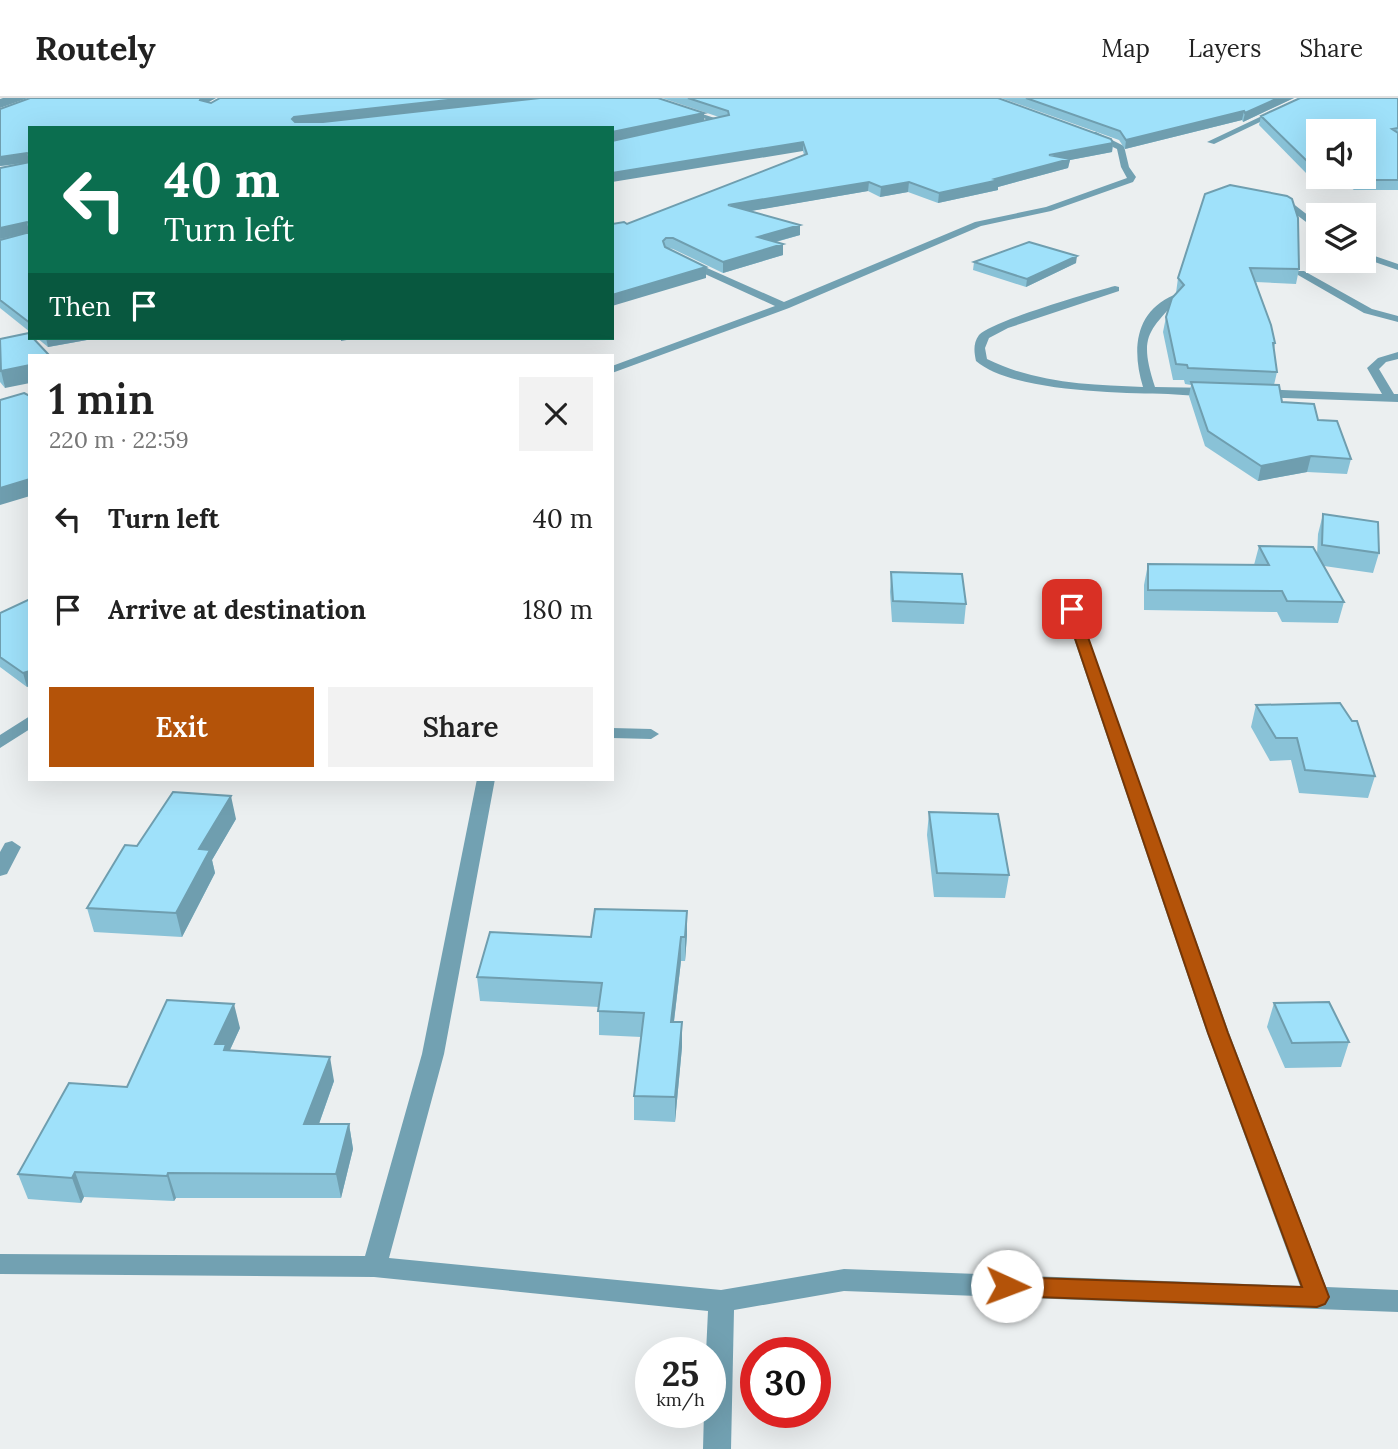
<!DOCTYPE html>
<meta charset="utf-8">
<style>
:root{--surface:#fff;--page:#f2f2f2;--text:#222;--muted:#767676;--line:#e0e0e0;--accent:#b45309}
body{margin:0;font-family:Lora,serif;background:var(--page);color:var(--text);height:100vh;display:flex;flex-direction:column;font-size:26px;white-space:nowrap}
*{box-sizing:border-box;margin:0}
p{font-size:23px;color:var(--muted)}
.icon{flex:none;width:38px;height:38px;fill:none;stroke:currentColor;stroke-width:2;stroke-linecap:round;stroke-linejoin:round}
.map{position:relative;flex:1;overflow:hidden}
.sheet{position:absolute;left:28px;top:256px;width:586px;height:427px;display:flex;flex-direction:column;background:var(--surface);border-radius:0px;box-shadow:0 7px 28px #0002}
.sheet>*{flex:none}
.guide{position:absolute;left:28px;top:28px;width:586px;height:214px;border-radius:0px;box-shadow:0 7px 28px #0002;background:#0b6e4f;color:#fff;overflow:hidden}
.buttons{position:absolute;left:1306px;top:21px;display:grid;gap:14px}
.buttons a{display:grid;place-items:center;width:70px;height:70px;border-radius:0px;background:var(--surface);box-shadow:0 7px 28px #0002;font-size:35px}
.speed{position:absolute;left:635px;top:1239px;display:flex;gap:14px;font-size:35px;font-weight:700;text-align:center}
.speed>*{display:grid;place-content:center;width:91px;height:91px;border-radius:50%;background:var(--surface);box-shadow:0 7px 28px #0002;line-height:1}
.speed small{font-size:18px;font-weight:400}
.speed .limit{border:10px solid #d22;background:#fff;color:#111}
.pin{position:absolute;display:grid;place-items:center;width:60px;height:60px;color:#fff;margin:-30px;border-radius:14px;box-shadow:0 4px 10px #0006}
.me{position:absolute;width:77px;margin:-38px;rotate:92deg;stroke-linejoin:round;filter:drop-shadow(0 0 5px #0008)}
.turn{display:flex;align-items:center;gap:24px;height:147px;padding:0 21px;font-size:32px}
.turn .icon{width:91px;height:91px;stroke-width:2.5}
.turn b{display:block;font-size:49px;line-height:60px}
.then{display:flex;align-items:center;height:66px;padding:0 21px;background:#0003;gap:14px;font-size:26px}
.round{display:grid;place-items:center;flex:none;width:74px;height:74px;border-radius:0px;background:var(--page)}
.overview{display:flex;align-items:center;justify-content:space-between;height:119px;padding:0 21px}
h1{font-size:42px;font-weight:600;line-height:52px}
.primary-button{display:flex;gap:14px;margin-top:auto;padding:14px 21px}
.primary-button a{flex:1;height:80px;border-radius:0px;background:var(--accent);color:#fff;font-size:28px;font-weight:600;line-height:80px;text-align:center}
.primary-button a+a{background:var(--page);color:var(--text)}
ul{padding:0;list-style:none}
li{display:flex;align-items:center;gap:21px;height:91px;padding:0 21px}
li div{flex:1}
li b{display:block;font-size:26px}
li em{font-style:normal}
header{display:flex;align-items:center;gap:42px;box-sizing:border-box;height:98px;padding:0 35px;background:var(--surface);border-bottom:2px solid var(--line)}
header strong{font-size:33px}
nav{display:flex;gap:38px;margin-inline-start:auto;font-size:24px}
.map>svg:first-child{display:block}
</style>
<header>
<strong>Routely</strong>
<nav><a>Map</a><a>Layers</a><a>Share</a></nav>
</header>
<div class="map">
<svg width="1398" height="1351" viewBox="0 0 1398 1351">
<rect width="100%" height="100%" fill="#ebeff0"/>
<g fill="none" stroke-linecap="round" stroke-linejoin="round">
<path fill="#72a1b2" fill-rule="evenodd" d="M641,0H653L727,24L709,29V25L715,24Z
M1300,0H1310L1214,46L1207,44Z
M1090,34H1096L1124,48L1129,69L1136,79L1133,84L1051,113L981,128L789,210L612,275V268L775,208L683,166V162H689L784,204L975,124L1046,109L1127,80L1121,69L1117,51L1090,38Z
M1281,101H1287L1318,125V133L1281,105Z
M1363,154L1398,166V172L1363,160Z
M1298,173H1304L1372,211L1398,218V224L1364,215L1298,177Z
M1115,188L1119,189V193L1008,230L989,240L985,250L987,261C1035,285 1090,287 1143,289C1132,253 1134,214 1174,197L1179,200C1147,235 1139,239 1155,289L1213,290L1219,294L1217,296C1202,299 1184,297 1168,296C1121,295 1012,294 976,263C974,254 973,245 979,237C992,223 1092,194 1115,188Z
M1398,254V261L1386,264L1379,271L1394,296H1398V304L1258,299L1252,295L1258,291L1382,296L1367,270L1378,260Z
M1071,507L1078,511L1229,935L1326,1189L1398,1192V1214L844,1193L734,1212L731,1351H703L704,1314H710V1255H706L708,1213L374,1179L0,1176V1156L365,1158L422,956L477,681H495L444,956L389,1160L721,1192L844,1171L1300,1188L1207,935L1064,511Z
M30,618V631L0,650V637Z
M612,630L651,631L659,636L651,641L612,640Z
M12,743L21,749L7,776L0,778V754L5,745Z"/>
</g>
<path fill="#89c2d7" d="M30,0H216L208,4L704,22L719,19L662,0H998L1113,45L1112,54L1070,62L1068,70L998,89V92L938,105L908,94L880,99L868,93L750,113L800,137L776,144L783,146V157L723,175L673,151L668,150L706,180L627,126L804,57L803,53L30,30V234L0,210V142L28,65L0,68Z
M1001,0H1294L1243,24L1242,22L1125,51L1119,42Z
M1398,0V92H1354L1335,79H1363L1318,33V75H1306L1259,27L1261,18Z
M1205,96L1299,171L1296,186L1256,184L1275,245L1274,251L1277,274L1274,287L1282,304L1318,322L1351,361L1347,376L1307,374L1258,383L1205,348L1189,298L1191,287L1185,286L1184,282H1173L1163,234L1166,219L1176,195L1178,180Z
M974,164L1076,165L1026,189L973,172Z
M37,240H98L48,249Z
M0,241L5,290L0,284Z
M1323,416L1379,455L1373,475L1324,468L1344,504L1338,525L1282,524L1277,514L1144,512V487L1148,466L1254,467L1259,448L1317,457L1318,436Z
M891,474L966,506L964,526L892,524L890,494Z
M30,501L27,589L0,569V515Z
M1256,607L1352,623L1375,678L1368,700L1299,695L1291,662L1270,663L1251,629Z
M929,714L1009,777L1005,800L934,799L927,737Z
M236,721L212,762L215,775L182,839L94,834L87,810L137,748Z
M687,837L685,863H681L674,924L682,949L675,1024L634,1022V998L641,939L599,937V909L480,903L477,879L591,839Z
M1274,905L1349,944L1341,969L1285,970L1267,929Z
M240,930L230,952L334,983L319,1026H349L353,1051L341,1100H176L174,1103L84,1099L81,1105L28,1101L18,1076L127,989Z"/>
<path fill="#6f9eaf" d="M3,0H28L0,10V1Z
M201,0H216L203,7L200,2Z
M466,0H543L296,27L292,21L294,19Z
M1278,0H1294L1243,24L1245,15Z
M1244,13L1242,22L1125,51L1126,42Z
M704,15V23L612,43V34Z
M803,44V53L612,84V75Z
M1113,45L1112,54L1070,62L1068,70L998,89V92L938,105L939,95L995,81L1049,57Z
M27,55L30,64L0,68V59Z
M869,84L868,93L728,117V107Z
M909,84L908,94L880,99L881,89Z
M27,124L29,134L0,141V130Z
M800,127V137L757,149L758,139Z
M783,146V157L723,175V164Z
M1077,158L1076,165L1026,189L1027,181Z
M706,169V180L612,208V197Z
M46,240H98L48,249Z
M341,240H358L341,243Z
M30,267V285L5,290L1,273Z
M1311,358L1307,374L1258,383L1261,368Z
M30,381V398L0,407V390Z
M30,573V588L27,589L23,575Z
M231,698L236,721L212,762L215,775L182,839L176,815L199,751Z
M687,813V837L685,863V839Z
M681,839V863L671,948V924Z
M234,906L240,930L228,956L215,946Z
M682,924V949L675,1024V999Z
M330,959L334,983L310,1051L304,1026Z
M349,1026L353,1051L341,1100L336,1076Z
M75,1074L84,1099L81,1105L72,1080Z
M168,1075L176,1100L174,1103L167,1078Z"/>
<path fill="#9fe1fa" stroke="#6f9eaf" stroke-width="2" d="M30,0H201L200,2L211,5L220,0H466L294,19L292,21L295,24H323L540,0H658L704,15L612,34V30H30V57L27,55L0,59V11Z
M688,0H998L1111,41L1113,45L1049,57L1070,61L995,81L999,82L939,95L909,84L881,89L869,84L728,107L800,127L758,139L783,146L723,164L673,140H666L663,143L665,149L706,169L612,197V126L624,124L627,126L807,56L803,44L612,75V43L729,17L728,13Z
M1026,0H1278L1245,15L1244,13L1126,42L1120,33Z
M1300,0H1398V30L1392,31L1398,35V82H1356L1351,79H1363V33H1318V65H1309L1261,18Z
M30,64V126L27,124L0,130V70Z
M1230,87L1287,98L1292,101L1298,120L1299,171L1250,170L1271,227L1275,245H1273L1277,274L1188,270L1187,267L1176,266L1166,219L1172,200L1184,187L1178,180L1205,96Z
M30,131V225L0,202V142L30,134Z
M1029,144L1077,158L1027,181L974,164Z
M29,235L30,240H33L49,257H30V267L1,273L0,241Z
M1191,284L1279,287L1282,304L1314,306L1318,322L1337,323L1351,361L1311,358L1261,368L1208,333Z
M24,295L30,298V381L0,390V302Z
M1323,416L1378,424L1379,455L1322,447Z
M1259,448L1313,449L1344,504L1287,503L1282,493L1148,492V466L1269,467Z
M891,474L962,476L966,506L893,503Z
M30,501V573L23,575L0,559V515Z
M1340,605L1352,623H1357L1375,678L1305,672L1297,640H1276L1256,607Z
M173,694L231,698L199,751L210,752L176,815L87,810L125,747L137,748Z
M929,714L998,716L1009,777L937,775Z
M595,811L687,813L685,839H681L671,924H682L675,999L634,998L644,915L598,913L602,885L477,879L490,834L591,839Z
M167,902L234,906L215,946H226L224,952L330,959L304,1026H349L336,1076L168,1075L167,1078L75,1074L72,1080L18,1076L69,985L127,989Z
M1329,904L1349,944L1292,945L1274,905Z"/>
<path fill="#b45309" stroke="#753606" stroke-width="2" d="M1072,507L1078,511L1228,935L1329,1199L1325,1206L1317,1209L1007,1198L999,1195L996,1188L999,1182L1007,1179L1302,1189L1208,935L1065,511Z"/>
</svg>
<div class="buttons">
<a><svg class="icon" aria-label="sound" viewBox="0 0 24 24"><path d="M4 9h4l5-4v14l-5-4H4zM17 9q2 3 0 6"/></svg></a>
<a><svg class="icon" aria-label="layers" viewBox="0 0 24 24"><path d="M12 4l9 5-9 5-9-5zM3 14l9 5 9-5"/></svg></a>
</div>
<div class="speed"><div>25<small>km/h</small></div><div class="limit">30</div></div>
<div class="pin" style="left:1072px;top:511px;background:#d93025"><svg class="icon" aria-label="arrive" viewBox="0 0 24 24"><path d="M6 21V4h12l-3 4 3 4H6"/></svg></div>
<svg class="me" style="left:1007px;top:1188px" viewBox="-20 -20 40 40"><circle r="19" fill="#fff"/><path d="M0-13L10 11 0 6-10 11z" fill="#b45309"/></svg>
<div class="guide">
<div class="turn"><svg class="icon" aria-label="left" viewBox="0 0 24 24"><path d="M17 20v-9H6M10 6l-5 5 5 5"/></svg><div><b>40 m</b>Turn left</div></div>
<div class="then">Then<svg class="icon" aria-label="arrive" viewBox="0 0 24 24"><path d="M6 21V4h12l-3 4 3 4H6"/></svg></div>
</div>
<section class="sheet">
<div class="overview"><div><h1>1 min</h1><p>220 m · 22:59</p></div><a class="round"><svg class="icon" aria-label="close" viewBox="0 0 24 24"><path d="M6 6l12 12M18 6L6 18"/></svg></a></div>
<ul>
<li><svg class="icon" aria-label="left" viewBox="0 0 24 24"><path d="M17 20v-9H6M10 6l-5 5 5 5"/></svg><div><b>Turn left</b></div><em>40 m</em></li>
<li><svg class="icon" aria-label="arrive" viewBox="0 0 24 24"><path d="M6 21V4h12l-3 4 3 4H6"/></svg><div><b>Arrive at destination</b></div><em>180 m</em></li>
</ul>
<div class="primary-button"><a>Exit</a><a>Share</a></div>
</section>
</div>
